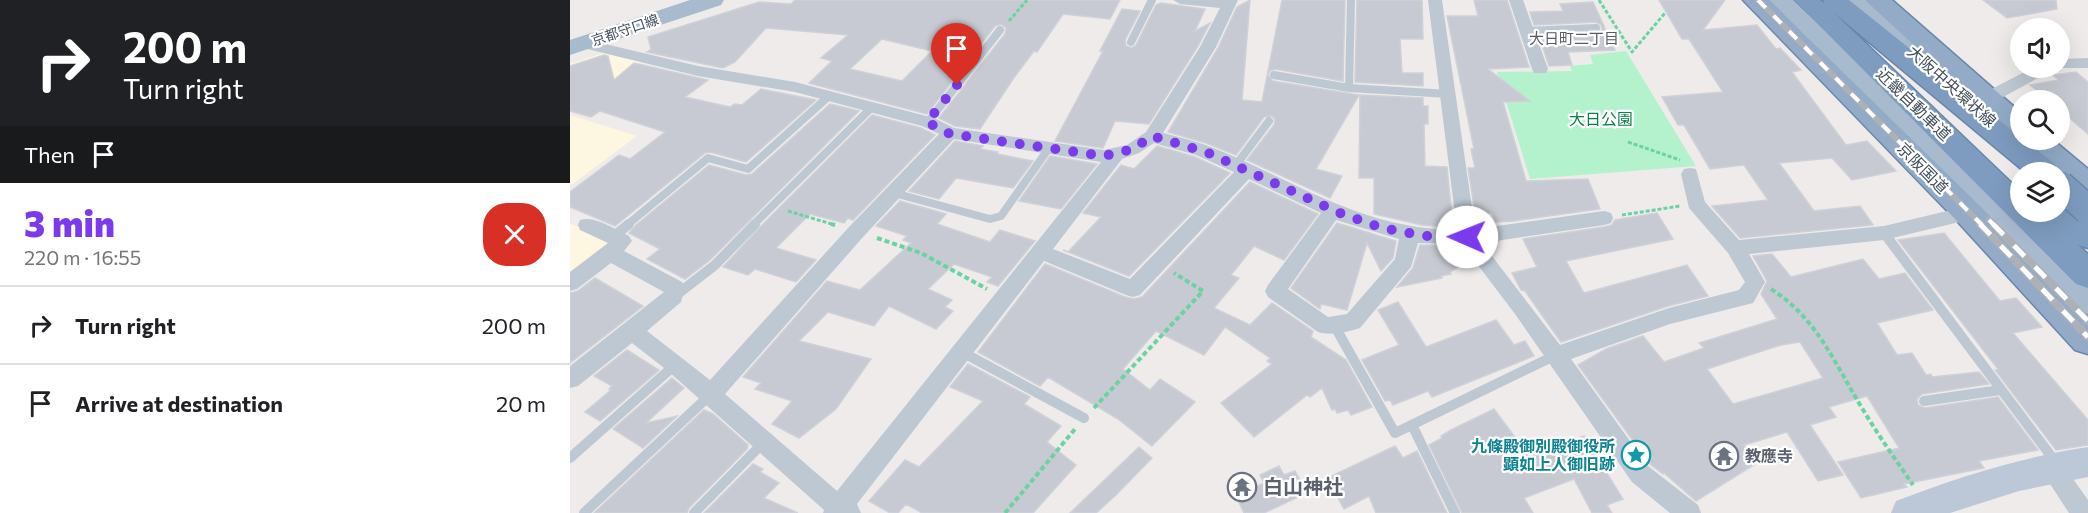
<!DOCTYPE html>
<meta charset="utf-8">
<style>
:root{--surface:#fff;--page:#f6f6f6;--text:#202124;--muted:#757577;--line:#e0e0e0;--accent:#7c3aed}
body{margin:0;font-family:Commissioner,"Noto Sans JP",sans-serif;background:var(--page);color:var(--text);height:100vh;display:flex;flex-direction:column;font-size:22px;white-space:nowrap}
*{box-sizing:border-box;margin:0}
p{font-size:20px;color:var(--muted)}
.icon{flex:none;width:33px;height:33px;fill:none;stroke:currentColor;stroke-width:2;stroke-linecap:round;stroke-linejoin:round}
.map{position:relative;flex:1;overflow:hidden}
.side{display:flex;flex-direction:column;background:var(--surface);width:570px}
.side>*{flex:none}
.hud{background:#202124;color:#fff;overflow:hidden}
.buttons{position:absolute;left:1440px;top:18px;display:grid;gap:12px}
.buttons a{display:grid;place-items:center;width:60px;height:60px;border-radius:50%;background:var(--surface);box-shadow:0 6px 24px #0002;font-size:30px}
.pin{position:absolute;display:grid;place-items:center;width:51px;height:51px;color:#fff;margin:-62px -26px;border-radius:50% 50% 50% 0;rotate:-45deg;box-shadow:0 0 6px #0007}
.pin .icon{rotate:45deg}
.me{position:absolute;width:66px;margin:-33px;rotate:271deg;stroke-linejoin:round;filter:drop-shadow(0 0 4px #0008)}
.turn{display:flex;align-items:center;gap:21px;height:126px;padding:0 24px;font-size:27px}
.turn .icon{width:78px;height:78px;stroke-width:2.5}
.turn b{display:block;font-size:42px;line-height:51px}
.then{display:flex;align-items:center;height:57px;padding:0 24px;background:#0003;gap:12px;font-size:22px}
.round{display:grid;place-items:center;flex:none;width:63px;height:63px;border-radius:24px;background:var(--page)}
.headline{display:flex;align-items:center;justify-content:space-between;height:102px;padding:0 24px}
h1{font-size:36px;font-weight:800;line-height:45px;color:var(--accent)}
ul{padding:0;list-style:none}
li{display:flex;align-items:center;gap:18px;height:78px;padding:0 24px;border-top:2px solid var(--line)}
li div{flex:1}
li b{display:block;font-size:22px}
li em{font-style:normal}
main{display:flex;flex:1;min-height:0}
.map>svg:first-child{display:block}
</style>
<main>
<section class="side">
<div class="hud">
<div class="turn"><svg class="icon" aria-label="right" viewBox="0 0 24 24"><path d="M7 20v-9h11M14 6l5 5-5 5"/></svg><div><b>200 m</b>Turn right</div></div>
<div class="then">Then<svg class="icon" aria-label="arrive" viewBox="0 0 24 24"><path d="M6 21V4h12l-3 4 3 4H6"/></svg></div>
</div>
<div class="headline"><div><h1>3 min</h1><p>220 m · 16:55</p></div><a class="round" style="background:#d93025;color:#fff"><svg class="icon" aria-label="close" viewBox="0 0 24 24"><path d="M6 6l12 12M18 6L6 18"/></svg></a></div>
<ul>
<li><svg class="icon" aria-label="right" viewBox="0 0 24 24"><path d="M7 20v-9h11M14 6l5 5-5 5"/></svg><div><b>Turn right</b></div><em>200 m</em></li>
<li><svg class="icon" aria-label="arrive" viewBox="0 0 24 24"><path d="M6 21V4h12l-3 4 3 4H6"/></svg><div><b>Arrive at destination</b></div><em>20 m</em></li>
</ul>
</section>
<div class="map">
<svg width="1518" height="513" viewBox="0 0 1518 513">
<rect width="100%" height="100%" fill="#efebeb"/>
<path fill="#fdf6e1" d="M33,53L71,62L0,113V64Z
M0,115L67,136L0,186Z
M0,223L44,243L0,277Z"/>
<path fill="#b4f2ce" d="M1056,51L1126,166L960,179L927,72L1002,71L1000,66L1023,64L1020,55Z"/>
<path fill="#c7cad2" stroke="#cfd1d8" stroke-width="1.5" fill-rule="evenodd" d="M225,0H550L540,19L493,14L467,52L464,51L443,79L410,129L385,126L369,118L435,34L436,28L431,24L425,26L357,114L239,83L262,61L251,58L278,35L196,28L165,62L153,68L77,52L81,49L78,37L189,2L221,4ZM312,39L362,51L332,81L280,69Z
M680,0L672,100L692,102L712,0H775L773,81L705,69L700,71L698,75L703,81L789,95L746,169L772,176L760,198L677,160L704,125L705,119L702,116L694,117L666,155L636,143L598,132L648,48L667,7Z
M787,0H852L853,39H830L832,73H853V86L785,82Z
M904,0H937L959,67L918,69L960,101L933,102L956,181L1018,179L1030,209L944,221L925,222L922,213L905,212L898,168H905L901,149H904L877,16H908Z
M1089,0H1155L1133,30L1187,25L1206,49L1210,48L1231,70L1222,72L1276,145L1297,141L1326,171L1282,180L1262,158L1209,163L1244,211L1290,206L1303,225L1170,238L1142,206L1198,200L1174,165L1140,169L1114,125H1108L1092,97L1153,92L1119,39H1112Z
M1413,0H1486L1487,9L1437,18Z
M1023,2L1045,50L998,52L1002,65L979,66L969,36L1027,34L1032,30L1031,25L1026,22L964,25L960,12L993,11L990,4Z
M591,3L635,9L625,31L640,23L628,46L579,124L545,121L533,148L485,141L533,51H530L552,9L570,11L555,40L556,46L562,48L566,45L586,5Z
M34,55L38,56L44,80L64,63L138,80L115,97L160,107L165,104L172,105L191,89L246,100L176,162L140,152L135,153L45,226L0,207V192L49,155L60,159L95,132L30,111L21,117L0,111V66Z
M1506,72L1518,82V134L1490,110V100H1478L1460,85L1488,80L1483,75Z
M790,95L853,98V106H858V124H854L855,166L877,167L883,227L852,225L804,214V178H789Z
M260,104L289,111L140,260L115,279L77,259L90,249L59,233L66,225L139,165L176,175L182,174Z
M302,115L351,128L365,135L283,220L278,218L274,223L240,214L206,248L246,260L226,282L185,269L178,275L153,267L192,225Z
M385,141L413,146L410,149L428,152L427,154L463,161L443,188L386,178L369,199L339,191Z
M587,146L625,157L660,173L559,276L493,250L498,252L531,217L513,213L551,165L564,169Z
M480,156L527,164L491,209L449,201Z
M680,182L748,214L714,260L684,246L661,275L669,278L644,308L680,325L702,303L743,331L741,337L776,360L802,407L781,415L778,410L767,413L765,409L762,410L752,388L740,397L737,395L684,437L651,403L702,364L697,361L700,358L655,327L634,355L586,331L553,369L580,390L590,379L625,402L582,446L548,419L478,377L470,386L408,352L475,264L555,297L564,299L572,297Z
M330,201L376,214L367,224L420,242L430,230L465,241L428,286L417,282L422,277L384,264L358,289L382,300L375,307L383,311L366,329L319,306L304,326L258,312L229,341L301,359L266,409L229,438L202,424L222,401L185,389L191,383L173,377L257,281L290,290L341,243L333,240L337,236L306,226Z
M1087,213L1103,239L996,261L1014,293L1117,265L1138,296L1098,306L991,342L955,291L951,290L942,273L967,267L953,239L1034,227L1042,225L1045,220Z
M767,223L826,241L823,258L811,271L797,243L777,310L751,304L750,309L721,288Z
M1374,233L1430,301L1446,298L1472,327L1443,333L1518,420V445L1486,450L1425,370L1428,369L1328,240Z
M850,245L890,246L901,259L880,272L881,274L871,276L872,278L827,287L843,268Z
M1202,254L1221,277L1293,259L1309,279L1335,273L1363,310L1307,323L1327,355L1342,353L1356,375L1361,374L1362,377L1409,372L1419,384L1352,394L1347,399L1348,405L1355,408L1428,397L1468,450L1409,461L1414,468L1334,484L1337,487L1291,498L1268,462L1329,448L1297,396L1259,407L1266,417L1240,425L1273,475L1248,481L1217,432L1174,445L1190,461L1126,501L1094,473L1093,474L1080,464L1008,365L1036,349L1073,336L1094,362L1134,348L1129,343L1207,319L1191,294L1197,281L1183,256ZM1230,342L1253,378L1163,404L1137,369L1211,345Z
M25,278L73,306L0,363V293L8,291Z
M828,302L856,347L926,320L944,345L955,341L964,356L862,397L858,391L823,405L820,400L815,401L792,360L829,345L808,310Z
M57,350L89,370L30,421L15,412L41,390L39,389L42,386L24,376Z
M398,364L460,397L454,404L491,426L477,442L506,465L463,513H352L336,504L328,513H320L299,501L335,460L349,467L413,401L380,387Z
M102,378L114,388L76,423L107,416L73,448L43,429Z
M924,409L959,456L1014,436L1053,499L1037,505L1042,513H1022L1004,479L954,498L963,513H892L859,445L872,438L871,436L881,430Z
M134,410L143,414L178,445L177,449L119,508L117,513H24Z
M825,446L833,458L847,451L877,513H806L799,496L774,509L757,478Z
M569,447L582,458L546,495L526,513H500Z
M183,464L193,469L190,472L209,483L194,498L228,513H134Z
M709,466L714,475L725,471L737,493L694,513H674L666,496L694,483L690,475Z"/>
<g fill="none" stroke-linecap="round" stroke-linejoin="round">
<g stroke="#6987ac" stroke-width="3">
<path id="trunk" d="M1173,0H1199L1409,205L1518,316V354L1505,350L1387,221Z
M1295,0H1322L1450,112V137L1440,134Z
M1450,140H1483L1518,169V197L1507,194L1490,178V172H1483L1455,147Z"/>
</g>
<g stroke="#6987ac" stroke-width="3">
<path id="motorway" d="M1224,0H1250L1255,4L1253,0H1279L1450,137V140H1454L1485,164L1489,172H1455L1263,12L1450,191V212H1472L1478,217L1475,212H1490V198L1501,202L1518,217V248L1508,245L1518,254V288L1506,284Z"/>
</g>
<path stroke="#69d3a2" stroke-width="3" stroke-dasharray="4 2" stroke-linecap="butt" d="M1029,0L1062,52L1095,13
M439,21L457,0
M1058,142L1110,160
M218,211L265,225
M1052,215L1110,206"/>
<path stroke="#69d3a2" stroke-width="4" stroke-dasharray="5 3" stroke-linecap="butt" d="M261,224L265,225
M307,238L351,253L417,289
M1201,289C1247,318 1265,364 1292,408C1308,435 1326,460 1343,485
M524,408L633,291L604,273
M435,513L505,429"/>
<path stroke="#bdc8d3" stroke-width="8" d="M781,0L779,88L879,94
M956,31L1026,28
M561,42L582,0
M704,75L779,88
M358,122L430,30
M666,165L699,121
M324,193L420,219L431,216L479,148
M57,225L138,158L178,169L259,96
M183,225L302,107"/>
<path stroke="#bdc8d3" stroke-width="10" d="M1314,233L1487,464
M43,237L59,224
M105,296L145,265L185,224
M764,325L825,433L986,355
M392,352L514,418
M1354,401L1430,390
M842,425L885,513
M0,458L106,364
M14,513L140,395
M124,513L194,442"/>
<path fill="#bdc8d3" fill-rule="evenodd" d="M603,0H668L646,47L593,133C609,137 625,141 641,147C727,181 790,229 887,230L858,0H872L905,229L1034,211L1041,213L1043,218L1041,223L1034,225L912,243L990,345L1099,308L1169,290L1175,282L1158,253L1119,208L1111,174L1114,169L1120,168L1126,169L1135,202L1169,240L1314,226L1398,206L1405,208L1407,213L1405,218L1398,220L1314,240L1179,254L1195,282L1183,303L1100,324L1001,359L1078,466L1128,505L1131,513H1100L1062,482L945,314L892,244L848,243L841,267L790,328C778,332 760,336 748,332L698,297L695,291L698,285L751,213L679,179L570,295L563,297L556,295L474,261L287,504L291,513H253L254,510L98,371L62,343L8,386L0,388V366L94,292L41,263L7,289L0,291V272L38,243L10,230L8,225L10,220C25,215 45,230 59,236L62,241L54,251L112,282L115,288L111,302L77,331L140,380L279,227L369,134L352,126L225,92L128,76L9,47L6,44L9,41L14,39L128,66L225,82L364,118L384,128L534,150L557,145L576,132L630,47L650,8L610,4ZM384,139L531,162L267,491L155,394L293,237ZM584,143L626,155L664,172L560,279L483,249L552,159L569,153ZM766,220L829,239L825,259L777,314L758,317L718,289Z
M939,0H953L978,69L976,73H964L962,69Z
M1518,58V68H1484H1490V59Z
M1462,68H1481L1479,72L1424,102H1412L1410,98L1412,94Z
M1481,456L1489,459L1518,500V513H1499L1469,467L1473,459Z"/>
<path fill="#bcc8d7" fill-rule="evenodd" d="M1518,447V477L1449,491L1380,513H1321L1326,501C1388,477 1452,457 1518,447Z"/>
<path fill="#a8bace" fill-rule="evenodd" d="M120,0H154L151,5L0,55V40Z
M1199,0H1223L1518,281V314L1507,310Z
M1276,0H1300L1386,76L1389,82L1386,88L1377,90L1368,88Z"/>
<use href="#trunk" fill="#93abc7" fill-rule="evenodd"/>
<use href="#motorway" fill="#7e9cc0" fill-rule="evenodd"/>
<g stroke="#adb0b7" stroke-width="6">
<path id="rail-far1" d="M1188,0L1412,225
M1419,220L1424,225"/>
</g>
<g stroke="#adb0b7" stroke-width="8">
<path id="rail" d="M1410,224L1518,337
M1423,224L1518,321"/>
</g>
<use href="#rail-far1" stroke="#fff" stroke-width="4" stroke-dasharray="11" stroke-linecap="butt"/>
<use href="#rail" stroke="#fff" stroke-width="5" stroke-dasharray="15" stroke-linecap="butt"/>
<g stroke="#6987ac" stroke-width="31" stroke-linecap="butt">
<path id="motorway-bridge" d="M1490,185L1518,210"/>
</g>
<use href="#motorway-bridge" stroke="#7e9cc0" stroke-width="28"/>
</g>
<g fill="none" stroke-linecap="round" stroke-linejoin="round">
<path stroke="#7c3aed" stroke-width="10" stroke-dasharray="0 18" d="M387,85L357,122L380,134L534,156L563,149L582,136L636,152L770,213L812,228L855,236L897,237"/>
</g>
<defs>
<g id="sight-ring" transform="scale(1.5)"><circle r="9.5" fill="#fff" stroke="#0f9aa8" stroke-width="1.5"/><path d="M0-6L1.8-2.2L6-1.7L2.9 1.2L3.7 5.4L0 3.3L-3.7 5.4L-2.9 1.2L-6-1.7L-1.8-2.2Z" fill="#0f9aa8"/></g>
<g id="temple-ring" transform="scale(1.5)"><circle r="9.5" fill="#fff" stroke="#6b7280" stroke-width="1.5"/><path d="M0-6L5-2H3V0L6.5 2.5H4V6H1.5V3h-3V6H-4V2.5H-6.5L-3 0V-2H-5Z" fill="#6b7280"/></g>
</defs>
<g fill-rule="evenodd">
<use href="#sight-ring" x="1066" y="455"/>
<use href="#temple-ring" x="1154" y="456"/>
<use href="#temple-ring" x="672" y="487"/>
</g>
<g text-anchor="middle" stroke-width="4.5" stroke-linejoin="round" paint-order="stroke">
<g font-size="14" fill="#424e5b" stroke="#fff">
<text transform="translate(55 30) rotate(-19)" y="5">京都守口線</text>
</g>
<g font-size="15" fill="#585c61" stroke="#fff">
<text x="1004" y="44">大日町二丁目</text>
</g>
<g font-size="16" fill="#424e5b" stroke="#fff">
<text transform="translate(1382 86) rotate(42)" y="6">大阪中央環状線</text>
<text transform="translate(1344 104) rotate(44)" y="6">近畿自動車道</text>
<text transform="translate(1353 168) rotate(45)" y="6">京阪国道</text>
</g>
<g font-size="16" fill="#0d814b" stroke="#fff">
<text x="1031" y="125">大日公園</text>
</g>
<g font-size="16" font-weight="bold" fill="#0d838f" stroke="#fff" text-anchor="end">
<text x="1045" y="452">九條殿御別殿御役所<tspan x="1045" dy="18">顕如上人御旧跡</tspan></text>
</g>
<g font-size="16" font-weight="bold" fill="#5b616d" stroke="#fff" text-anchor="start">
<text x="1175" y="462">教應寺</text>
</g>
<g font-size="20" font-weight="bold" fill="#5b616d" stroke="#fff" text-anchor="start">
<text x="693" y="494">白山神社</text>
</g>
</g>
</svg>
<div class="buttons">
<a><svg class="icon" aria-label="sound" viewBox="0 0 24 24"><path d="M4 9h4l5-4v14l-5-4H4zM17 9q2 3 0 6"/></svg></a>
<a><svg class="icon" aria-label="search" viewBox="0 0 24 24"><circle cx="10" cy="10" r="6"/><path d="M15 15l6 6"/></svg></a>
<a><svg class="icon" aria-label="layers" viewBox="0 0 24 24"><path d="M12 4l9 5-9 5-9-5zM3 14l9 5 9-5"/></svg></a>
</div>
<div class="pin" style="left:387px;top:85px;background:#d93025"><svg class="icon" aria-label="arrive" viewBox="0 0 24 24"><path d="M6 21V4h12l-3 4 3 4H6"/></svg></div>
<svg class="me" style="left:897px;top:237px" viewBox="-20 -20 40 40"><circle r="19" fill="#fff"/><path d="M0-13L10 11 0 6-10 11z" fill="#7c3aed"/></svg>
</div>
</main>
